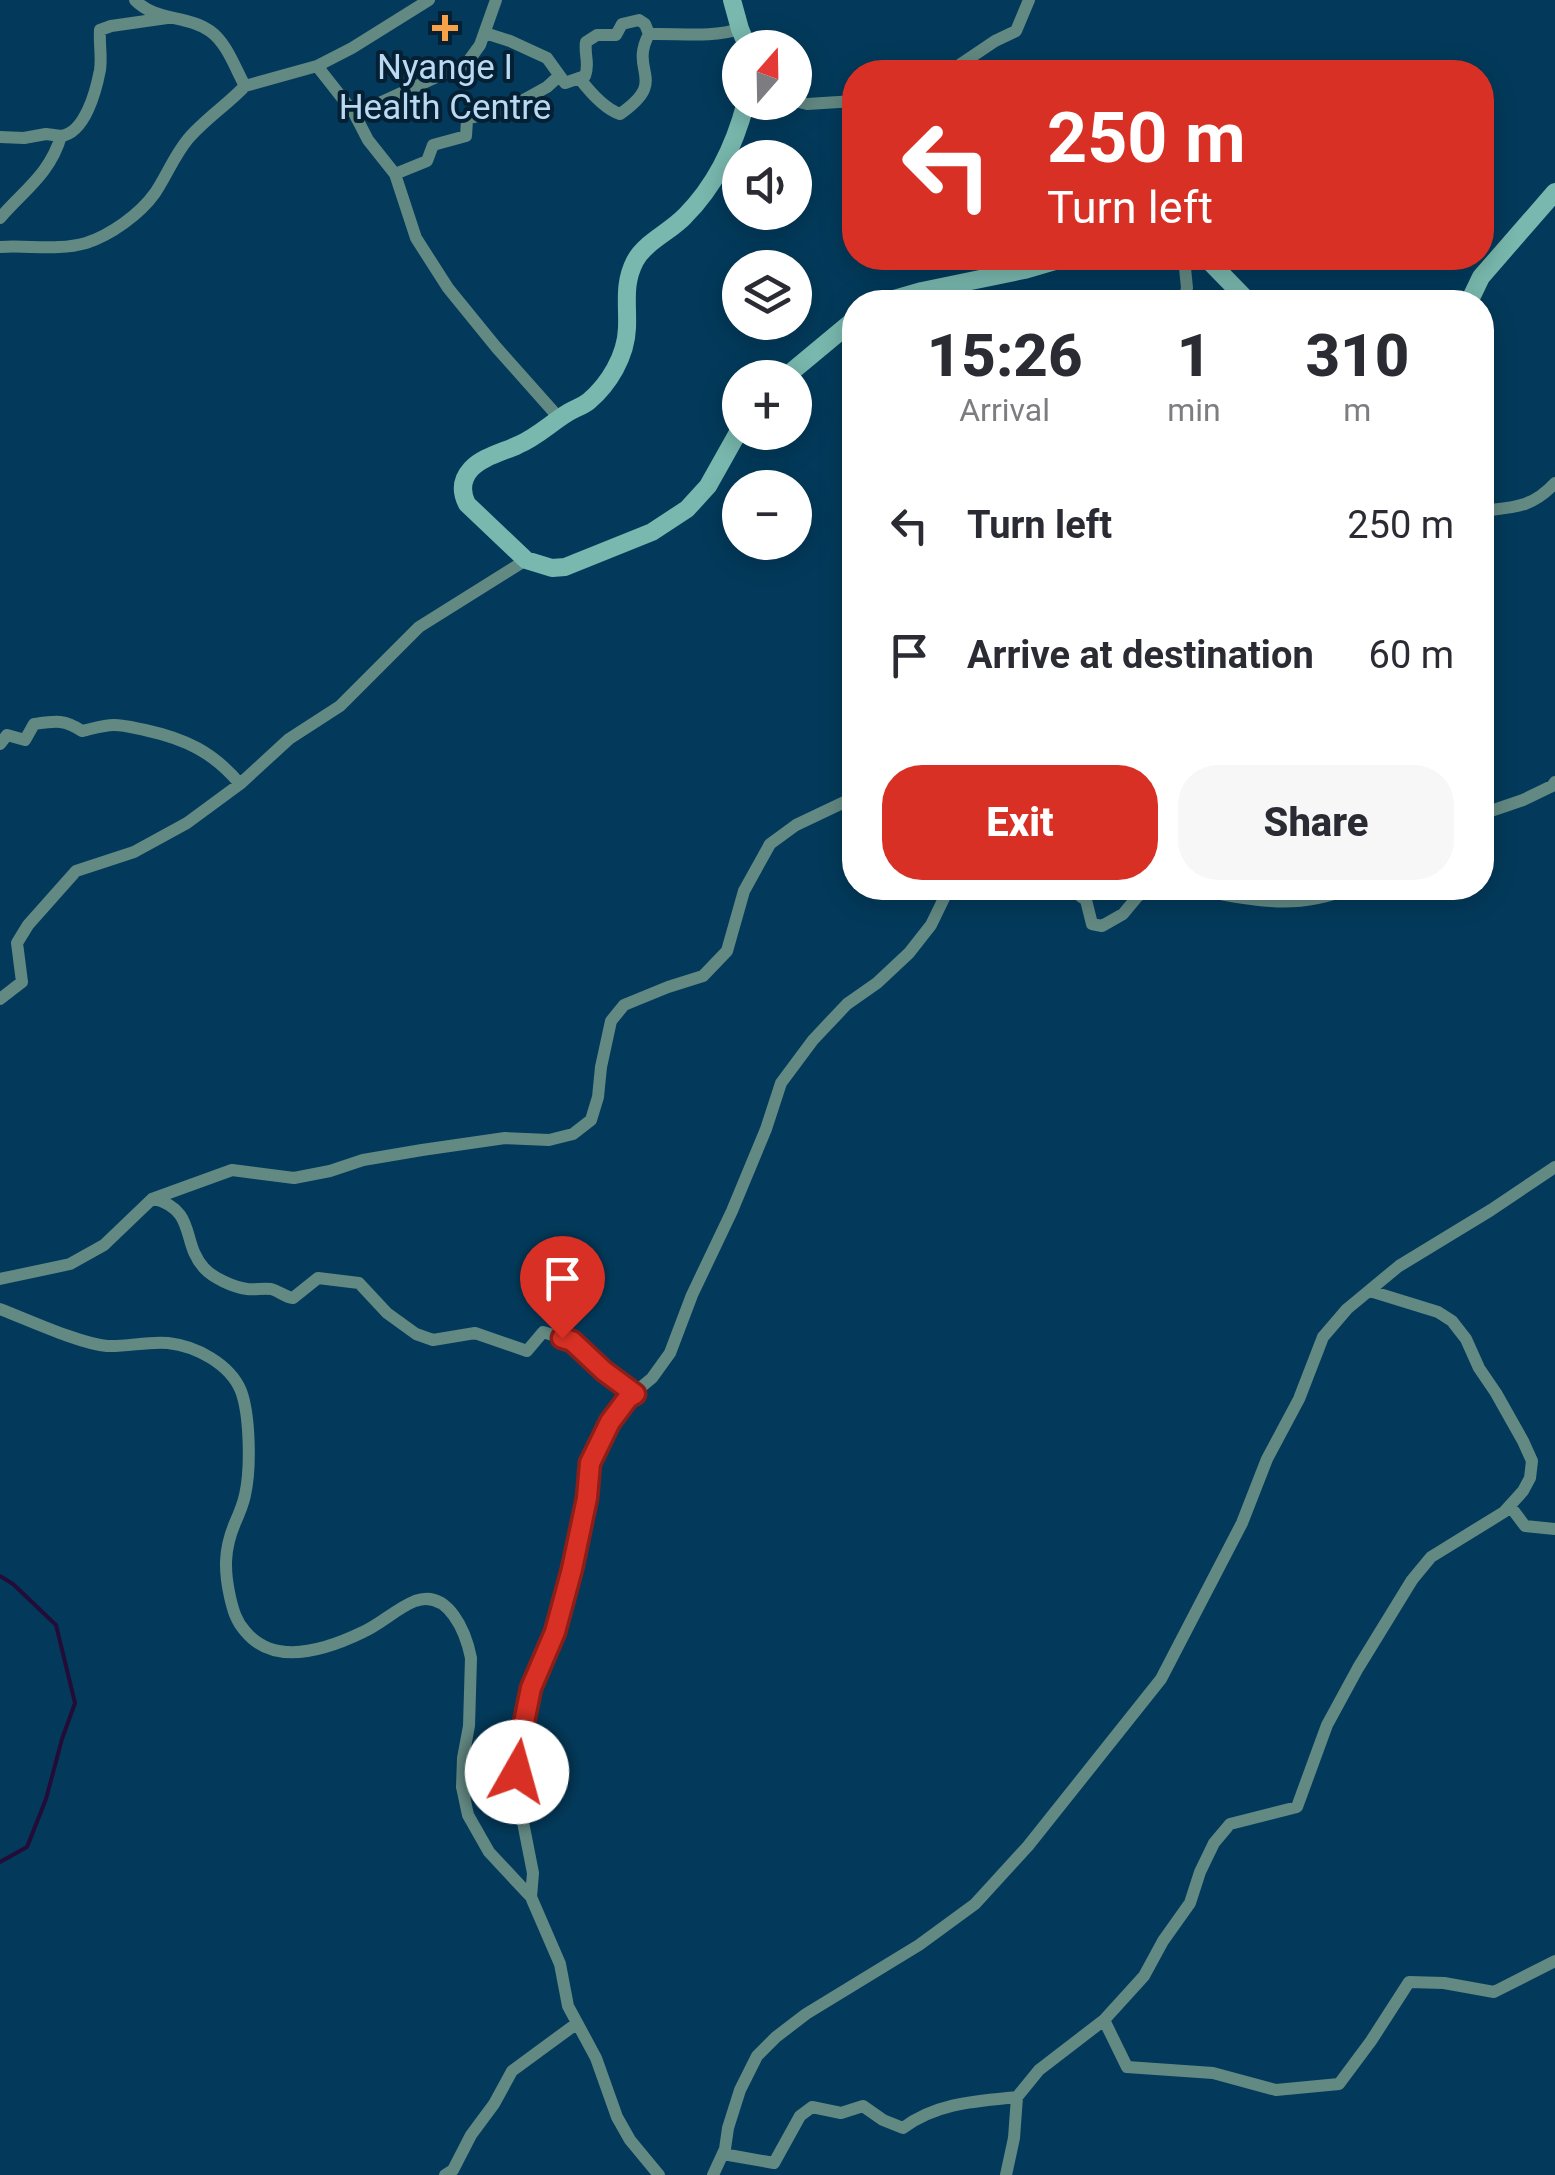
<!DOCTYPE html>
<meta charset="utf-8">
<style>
:root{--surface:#fff;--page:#f7f7f7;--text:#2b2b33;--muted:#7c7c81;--accent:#d93025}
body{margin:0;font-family:Roboto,sans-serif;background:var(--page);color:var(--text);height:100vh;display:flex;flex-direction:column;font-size:38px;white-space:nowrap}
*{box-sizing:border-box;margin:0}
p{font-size:32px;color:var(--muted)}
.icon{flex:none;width:55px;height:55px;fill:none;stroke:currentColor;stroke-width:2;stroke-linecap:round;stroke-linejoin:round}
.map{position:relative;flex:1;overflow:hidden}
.panel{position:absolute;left:842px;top:290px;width:652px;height:610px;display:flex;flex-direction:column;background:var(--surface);border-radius:40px;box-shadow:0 5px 25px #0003}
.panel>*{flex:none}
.top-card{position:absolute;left:842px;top:60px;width:652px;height:210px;border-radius:40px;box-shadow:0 5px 25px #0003;background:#d93025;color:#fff;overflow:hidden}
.needle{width:65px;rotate:20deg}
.tools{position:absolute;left:722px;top:30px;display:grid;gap:20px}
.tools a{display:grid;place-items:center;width:90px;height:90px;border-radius:50%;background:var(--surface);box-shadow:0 5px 25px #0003;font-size:50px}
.pin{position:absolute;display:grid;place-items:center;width:85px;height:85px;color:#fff;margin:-102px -42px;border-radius:50% 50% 50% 0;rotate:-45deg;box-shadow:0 0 10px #0007}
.pin .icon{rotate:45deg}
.me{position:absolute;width:110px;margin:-55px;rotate:7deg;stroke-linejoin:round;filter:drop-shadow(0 0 8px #0008)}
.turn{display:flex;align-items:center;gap:35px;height:210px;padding:0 40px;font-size:45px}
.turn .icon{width:130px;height:130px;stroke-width:2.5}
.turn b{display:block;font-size:70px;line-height:85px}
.eta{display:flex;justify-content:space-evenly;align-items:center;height:170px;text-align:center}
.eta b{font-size:60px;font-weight:800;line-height:70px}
.button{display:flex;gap:20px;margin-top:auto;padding:20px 40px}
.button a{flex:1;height:115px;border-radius:40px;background:var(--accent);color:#fff;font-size:40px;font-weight:800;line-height:115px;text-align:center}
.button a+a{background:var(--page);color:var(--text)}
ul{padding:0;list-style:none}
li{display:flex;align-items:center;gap:30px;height:130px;padding:0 40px}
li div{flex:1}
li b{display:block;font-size:38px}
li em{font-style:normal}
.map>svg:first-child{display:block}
</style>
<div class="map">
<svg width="1555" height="2175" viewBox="0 0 1555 2175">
<rect width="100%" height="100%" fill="#033a5b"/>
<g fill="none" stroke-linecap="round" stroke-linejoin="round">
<path stroke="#230d38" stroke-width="4" d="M0,1576L13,1584L56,1625L75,1703L62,1739L46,1799L27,1847L0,1862"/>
<path stroke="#638983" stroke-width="12" d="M485,33L510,41L547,58L565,83L585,76C590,64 584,55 586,42L597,35H616L622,24L639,20L645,24L649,34C679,33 711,38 740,29
M317,66L354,113L368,140L395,174L416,238L448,288L496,347L560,419
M949,72L995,41L1016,31L1029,0
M580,79C590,92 605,109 620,114C670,79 628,73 649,34
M245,86L317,66L352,48L429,0
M795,101L807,104L855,101
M354,113L362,111L467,63L480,45L496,0
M0,137L24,138L46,134L61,136
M395,174L427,161L433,145L466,136L467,120L470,118L509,108L547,87L559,76
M0,218C24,190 50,174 61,136C85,133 96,91 100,70C102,57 99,44 100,30L111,26L167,18
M0,247C28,245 58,251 86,243C111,235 140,214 155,193C167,175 174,156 188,139C205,119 227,105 245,86C235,68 227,43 210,31C187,15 155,21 135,0
M1184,258L1187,288L1184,302
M1482,511C1514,507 1532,508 1555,483
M0,744L7,735L25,740L34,724C55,721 64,719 82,731C92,729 103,725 114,725C124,725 135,728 145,730C186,739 213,752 240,784
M1482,814L1523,800L1552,786L1555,782
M1069,888L1086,900L1092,924L1102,926L1123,914L1138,896L1152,888
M1190,888C1247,899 1294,912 1350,888
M0,999L22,982L17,943L28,925L76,871L134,852L187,823L240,784L289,739L340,706L419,627L526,560
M155,1199C197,1211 181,1243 204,1268C213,1278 233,1287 247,1289C254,1290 263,1288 271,1289C279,1291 285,1297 293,1298L318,1278L359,1283L387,1313L416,1334L433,1340L475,1333L527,1351L543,1332L572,1341L604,1371L635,1394
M0,1279L70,1264L104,1245L152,1199L232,1170L294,1178L330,1171L363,1160L422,1150L505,1138L549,1140L573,1134L591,1120L598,1097L601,1067L611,1021L624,1005L668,987L703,976L727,951L744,891L770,844L796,825L855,797
M0,1309C29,1320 78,1343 107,1346C127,1347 148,1341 168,1343C196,1346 230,1364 241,1391C250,1415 251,1469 245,1495C243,1505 239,1514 235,1523C224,1549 224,1570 230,1597C233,1610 236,1621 245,1631C275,1668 328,1649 363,1632C381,1624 397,1608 415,1601C449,1589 466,1633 471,1658L469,1726L463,1758L462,1787L468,1815L489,1852L531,1897L560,1964L568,2006L596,2058L617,2117L630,2140L659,2175
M1510,1506L1525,1526L1555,1529
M531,1897L533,1873L520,1807L517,1772L520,1742L531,1688L555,1632L573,1569L587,1499L590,1463L610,1422L628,1398L652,1378L670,1353L692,1295L732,1211L766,1129L781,1083L813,1040L847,1004L877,983L909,953L931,925L949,888
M1104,2020L1127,2067L1213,2073L1276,2090L1339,2084L1371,2041L1409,1982L1444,1983L1494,1992L1555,1961
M723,2154L774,2163L800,2116L812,2107L841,2113L863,2106L883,2120L903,2128C936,2103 977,2101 1017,2097
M445,2175L453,2170L471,2135L494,2104L512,2071L576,2024
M713,2175L725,2149L728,2128L740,2090L757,2056L776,2037L806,2014L919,1945L975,1904L1028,1846L1161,1679L1242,1523L1267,1459L1299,1399L1323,1337L1347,1309L1399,1266L1491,1210L1555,1167
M1006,2175L1014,2138L1017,2097L1039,2070L1104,2020L1144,1976L1163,1941L1190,1903L1200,1872L1214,1843L1230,1824L1297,1807L1327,1725L1358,1668L1412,1580L1431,1557L1504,1512L1523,1491L1530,1478L1532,1461L1523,1441L1496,1393L1479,1368L1466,1339L1452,1321L1438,1312L1370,1291"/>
<path stroke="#79b8ae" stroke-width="18" d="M732,0L740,29L748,48
M1206,258L1249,302
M884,302L922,291L1024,270L1065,258
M1469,302L1481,277L1555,192
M784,378L855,319
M740,429L708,486L687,509L652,532L565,567L552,568L526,560L467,504C461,492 461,480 471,469C482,457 503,452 518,445C537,437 552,422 569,412C576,408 583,406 589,401C609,384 626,356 627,328C628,304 623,284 635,261C645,242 670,232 685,216C716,185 735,144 746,102"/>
</g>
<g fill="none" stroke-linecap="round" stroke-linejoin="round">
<g stroke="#8d1f18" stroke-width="25">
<path id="route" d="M517,1772L520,1742L531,1688L555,1632L572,1569L587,1498L590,1463L610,1422L628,1398L635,1394L604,1371L572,1341L562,1338"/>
</g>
<use href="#route" stroke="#d93025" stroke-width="18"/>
</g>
<path fill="#f7a149" stroke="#052033" stroke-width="4" d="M440 13h10v10h10v10h-10v10h-10v-10h-10v-10h10z"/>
<g text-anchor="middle" stroke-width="8" stroke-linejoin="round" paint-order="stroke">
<g font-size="35" fill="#bad9f3" stroke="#052033">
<text x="445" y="79">Nyange I<tspan x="445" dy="40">Health Centre</tspan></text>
</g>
</g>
</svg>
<div class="tools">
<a><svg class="needle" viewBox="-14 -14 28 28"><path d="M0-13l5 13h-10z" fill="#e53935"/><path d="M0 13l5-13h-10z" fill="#7c7c81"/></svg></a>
<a><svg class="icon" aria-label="sound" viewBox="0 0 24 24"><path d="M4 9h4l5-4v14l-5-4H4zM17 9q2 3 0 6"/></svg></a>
<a><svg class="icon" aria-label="layers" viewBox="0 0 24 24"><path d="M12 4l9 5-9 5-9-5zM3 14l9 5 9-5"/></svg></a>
<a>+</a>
<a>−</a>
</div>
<div class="pin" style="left:562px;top:1338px;background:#d93025"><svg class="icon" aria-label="arrive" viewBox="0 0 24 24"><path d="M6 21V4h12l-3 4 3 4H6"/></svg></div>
<svg class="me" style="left:517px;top:1772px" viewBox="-20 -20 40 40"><circle r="19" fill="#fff"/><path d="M0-13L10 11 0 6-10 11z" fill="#d93025"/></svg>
<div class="top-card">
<div class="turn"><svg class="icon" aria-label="left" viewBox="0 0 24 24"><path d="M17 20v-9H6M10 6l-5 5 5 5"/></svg><div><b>250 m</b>Turn left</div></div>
</div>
<section class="panel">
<div class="eta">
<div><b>15:26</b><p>Arrival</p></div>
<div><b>1</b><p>min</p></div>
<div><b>310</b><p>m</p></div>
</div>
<ul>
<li><svg class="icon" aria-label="left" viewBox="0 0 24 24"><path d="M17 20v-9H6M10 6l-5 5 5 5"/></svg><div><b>Turn left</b></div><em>250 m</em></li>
<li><svg class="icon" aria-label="arrive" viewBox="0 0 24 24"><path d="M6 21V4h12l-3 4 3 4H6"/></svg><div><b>Arrive at destination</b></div><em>60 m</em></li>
</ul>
<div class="button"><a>Exit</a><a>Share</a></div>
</section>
</div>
